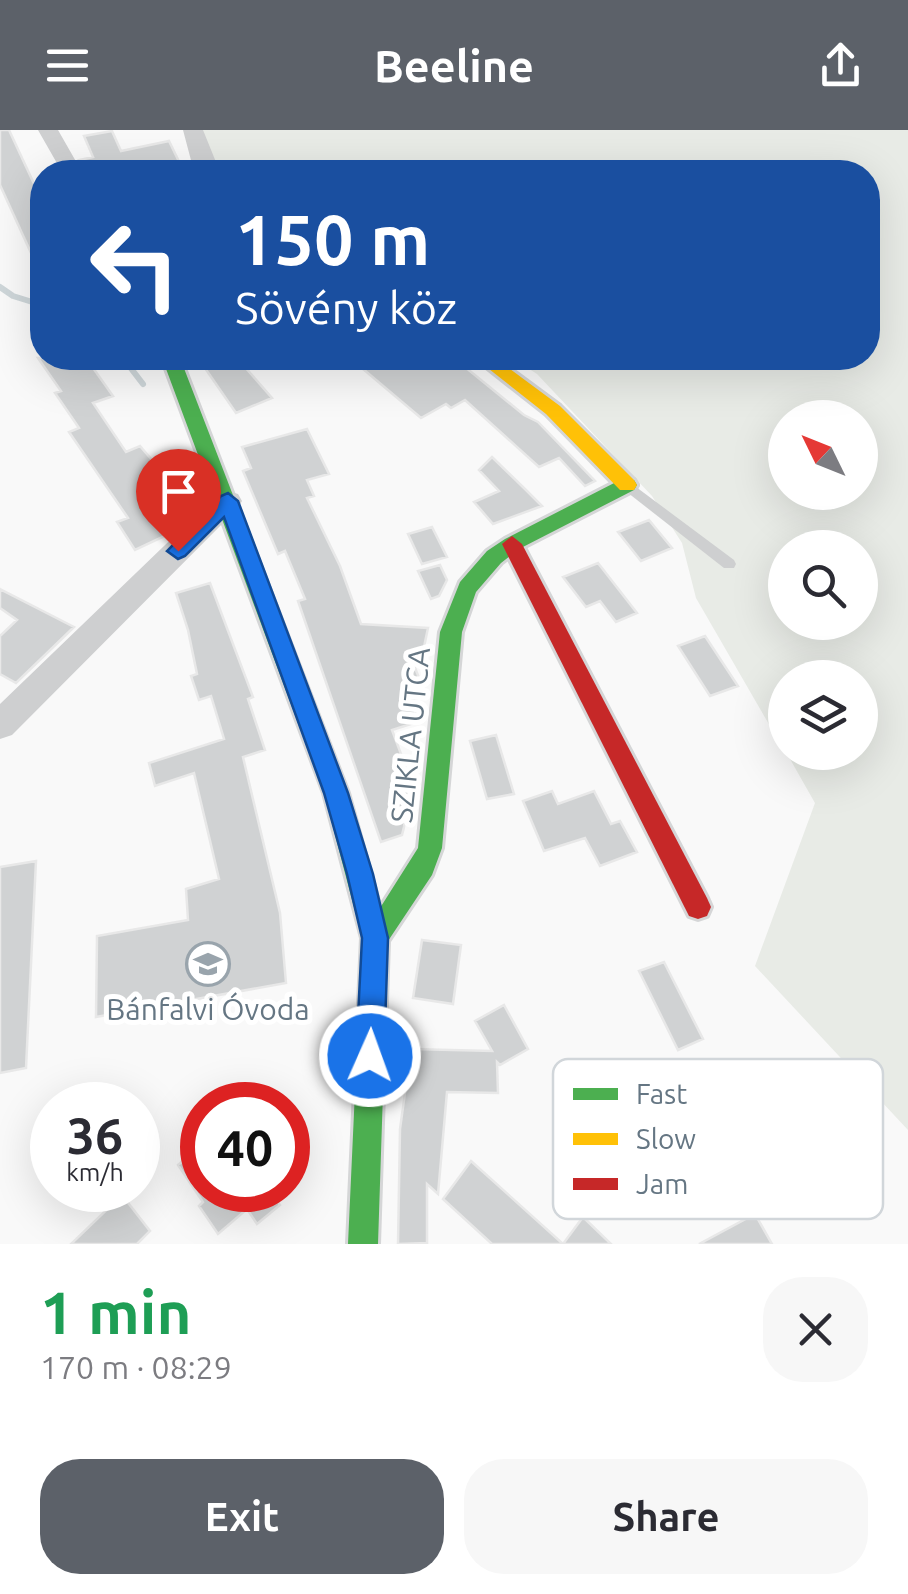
<!DOCTYPE html>
<meta charset="utf-8">
<style>
:root{--surface:#fff;--page:#f7f7f7;--text:#2b2b33;--muted:#7c7c81;--accent:#5c6169}
body{margin:0;font-family:Ubuntu,sans-serif;background:var(--page);color:var(--text);height:100vh;display:flex;flex-direction:column;font-size:38px;white-space:nowrap}
*{box-sizing:border-box;margin:0}
p{font-size:32px;color:var(--muted)}
.icon{flex:none;width:55px;height:55px;fill:none;stroke:currentColor;stroke-width:2;stroke-linecap:round;stroke-linejoin:round}
.map{position:relative;height:1114px;overflow:hidden}
.details{display:flex;flex-direction:column;background:var(--surface);flex:1}
.details>*{flex:none}
.banner{position:absolute;left:30px;top:30px;width:850px;height:210px;border-radius:40px;box-shadow:0 10px 40px #0002;background:#1a4fa0;color:#fff;overflow:hidden}
.needle{width:65px;rotate:313deg}
.buttons{position:absolute;left:768px;top:270px;display:grid;gap:20px}
.buttons a{display:grid;place-items:center;width:110px;height:110px;border-radius:50%;background:var(--surface);box-shadow:0 10px 40px #0002;font-size:50px}
.speed{position:absolute;left:30px;top:952px;display:flex;gap:20px;font-size:50px;font-weight:700;text-align:center}
.speed>*{display:grid;place-content:center;width:130px;height:130px;border-radius:50%;background:var(--surface);box-shadow:0 10px 40px #0002;line-height:1}
.speed small{font-size:25px;font-weight:400}
.speed .limit{border:15px solid #d22;background:#fff;color:#111}
.pin{position:absolute;display:grid;place-items:center;width:85px;height:85px;color:#fff;margin:-102px -42px;border-radius:50% 50% 50% 0;rotate:-45deg;box-shadow:0 0 10px #0007}
.pin .icon{rotate:45deg}
.me{position:absolute;width:110px;margin:-55px;rotate:2deg;stroke-linejoin:round;filter:drop-shadow(0 0 8px #0008)}
.turn{display:flex;align-items:center;gap:35px;height:210px;padding:0 40px;font-size:45px}
.turn .icon{width:130px;height:130px;stroke-width:2.5}
.turn b{display:block;font-size:70px;line-height:85px}
.round{display:grid;place-items:center;flex:none;width:105px;height:105px;border-radius:40px;background:var(--page)}
.head{display:flex;align-items:center;justify-content:space-between;height:170px;padding:0 40px}
h1{font-size:60px;font-weight:700;line-height:75px;color:#1e9e55}
.button{display:flex;gap:20px;margin-top:auto;padding:20px 40px}
.button a{flex:1;height:115px;border-radius:40px;background:var(--accent);color:#fff;font-size:40px;font-weight:700;line-height:115px;text-align:center}
.button a+a{background:var(--page);color:var(--text)}
header{display:flex;justify-content:space-between;align-items:center;height:130px;padding:0 40px;background:var(--accent);color:#fff;font-size:45px;font-weight:700}
.map>svg:first-child{display:block}
</style>
<header><svg class="icon" aria-label="menu" viewBox="0 0 24 24"><path d="M4 6h16M4 12h16M4 18h16"/></svg>Beeline<svg class="icon" aria-label="share" viewBox="0 0 24 24"><path d="M12 15V3M7 8l5-5 5 5M5 13v7h14v-7"/></svg></header>
<div class="map">
<svg width="908" height="1114" viewBox="0 0 908 1114">
<rect width="100%" height="100%" fill="#f9f9f9"/>
<path fill="#e8ebe6" fill-rule="evenodd" d="M188,0H908V1000L755,836L815,673L786,622H860V548H785V622L696,468L682,413L652,366L537,244L512,228H868V42H206ZM785,288H860V362H785ZM785,418H860V492H785Z"/>
<g fill="none" stroke-linecap="round" stroke-linejoin="round">
<path stroke="#ced6d9" stroke-width="6" d="M0,157L13,166L42,175
M123,228L143,254"/>
</g>
<path fill="#d0d2d3" stroke="#e8e8e8" stroke-width="2.5" d="M0,0H9L42,71V147L0,55Z
M112,1L121,21L169,11L184,42H86L79,30L93,27L84,6Z
M38,228H86L113,266L93,273L126,322L140,316L176,358L148,371L171,403L135,420L117,392L128,388L69,302L79,298L55,263L61,261Z
M198,228H237L272,268L236,283Z
M350,228H454L524,285L538,292L595,351L585,356L559,328L539,337L465,270L451,278L446,274L421,288Z
M307,299L329,344L307,350L314,366L307,368L340,436L361,494L428,498L420,536L414,535L419,548L414,593L392,600L410,648L404,697L402,705L381,712L298,471L305,469L285,421L278,424L243,341L251,338L242,317Z
M492,327L526,360L542,376L493,394L474,372L499,361L479,340Z
M649,390L672,418L641,431L618,402Z
M432,397L447,427L422,434L408,404Z
M598,433L637,483L616,492L600,471L586,477L563,447Z
M440,435L447,450L439,466L431,469L418,441Z
M210,453L253,567L248,569L265,620L243,627L280,783L286,853L96,887L97,806L188,790L186,759L219,749L194,643L155,656L149,633L224,609L211,566L199,570L191,546L197,544L188,500L176,463Z
M0,459L74,497L16,553L0,544V506L17,490L0,478Z
M705,506L738,556L710,566L678,516Z
M496,605L514,664L487,669L470,611Z
M552,661L558,674L594,661L611,694L620,691L637,722L600,736L585,708L544,721L523,671Z
M36,731L26,938L0,943V737Z
M422,810L461,815L453,874L413,868Z
M664,832L703,909L678,920L639,841Z
M504,875L528,919L500,935L497,932L498,963L447,962L438,1064L427,1054V1113L398,1114L400,999L411,919L492,921L475,891Z
M202,1014V1060H270L280,1075L257,1094L247,1079L218,1104L199,1076L203,1072L178,1035Z
M471,1031L563,1114L583,1087L611,1114H492L443,1069Z
M122,1065L150,1101L137,1114H71Z
M755,1084L772,1114H699Z"/>
<g fill="none" stroke-linecap="round" stroke-linejoin="round">
<g stroke="#d5d6d7" stroke-width="6">
<path id="fast" d="M162,228H180L348,663L380,778L418,718L440,502L460,452L487,421L505,409L620,350H634L637,355L634,360L519,419L501,433L476,462L462,502L442,718L432,745L388,811L378,1114H348L362,808L324,663Z"/>
</g>
<g stroke="#d5d6d7" stroke-width="6">
<path id="slow" d="M475,228H495L560,276L634,350L637,355L634,360H620L546,284Z"/>
</g>
<g stroke="#d5d6d7" stroke-width="6">
<path id="jam" d="M512,406L522,414L707,768L711,777L707,786L698,789L689,786L502,414Z"/>
</g>
<path fill="#cecfd0" fill-rule="evenodd" d="M628,351L734,430L736,434L734,438H724L623,359L621,356L623,353Z"/>
<path fill="#cecfd0" fill-rule="evenodd" d="M38,0H58L82,42H62Z
M183,0H203L220,42H199L192,34Z
M228,361L238,364L242,371L238,378L12,605L0,609V574L218,364Z"/>
<use href="#fast" fill="#4caf50" fill-rule="evenodd"/>
<use href="#slow" fill="#ffc107" fill-rule="evenodd"/>
<use href="#jam" fill="#c62828" fill-rule="evenodd"/>
</g>
<path fill="#1a73e8" stroke="#114b97" stroke-width="2.5" d="M228,363L238,371L348,663L373,744L388,808L384,926L380,935L370,940L360,935L356,926L362,808L347,744L324,663L224,387L185,426L178,429L167,421L221,366Z"/>
<defs>
<g id="school-ring" transform="scale(2.25)"><circle r="9.5" fill="#fff" stroke="#99a4ac" stroke-width="1.5"/><path d="M0-5L7-2L0 1L-7-2ZM-4 1L0 2.5L4 1V4Q0 6-4 4Z" fill="#99a4ac"/></g>
</defs>
<g fill-rule="evenodd">
<use href="#school-ring" x="208" y="834"/>
</g>
<g text-anchor="middle" stroke-width="10" stroke-linejoin="round" paint-order="stroke">
<g font-size="30" fill="#657683" stroke="#fff">
<text transform="translate(411 605) rotate(-84)" y="10">SZIKLA UTCA</text>
</g>
<g font-size="30" fill="#657683" stroke="#fff">
<text x="208" y="890">Bánfalvi Óvoda</text>
</g>
</g>
<rect x="553" y="929" width="330" height="160" rx="15" fill="#fff" stroke="#d1d6da" stroke-width="2.5"/>
<rect x="573" y="958" width="45" height="12" fill="#4caf50"/>
<rect x="573" y="1003" width="45" height="12" fill="#ffc107"/>
<rect x="573" y="1048" width="45" height="12" fill="#c62828"/>
<g font-size="28" fill="#657683">
<text x="636" y="974">Fast</text>
<text x="636" y="1019">Slow</text>
<text x="636" y="1064">Jam</text>
</g>
</svg>
<div class="buttons">
<a><svg class="needle" viewBox="-14 -14 28 28"><path d="M0-13l5 13h-10z" fill="#e53935"/><path d="M0 13l5-13h-10z" fill="#7c7c81"/></svg></a>
<a><svg class="icon" aria-label="search" viewBox="0 0 24 24"><circle cx="10" cy="10" r="6"/><path d="M15 15l6 6"/></svg></a>
<a><svg class="icon" aria-label="layers" viewBox="0 0 24 24"><path d="M12 4l9 5-9 5-9-5zM3 14l9 5 9-5"/></svg></a>
</div>
<div class="speed"><div>36<small>km/h</small></div><div class="limit">40</div></div>
<div class="pin" style="left:178px;top:421px;background:#d93025"><svg class="icon" aria-label="arrive" viewBox="0 0 24 24"><path d="M6 21V4h12l-3 4 3 4H6"/></svg></div>
<svg class="me" style="left:370px;top:926px" viewBox="-20 -20 40 40"><circle r="17" fill="#1a73e8" stroke="#fff" stroke-width="3"/><path d="M0-11L8 9 0 5-8 9z" fill="#fff"/></svg>
<div class="banner">
<div class="turn"><svg class="icon" aria-label="left" viewBox="0 0 24 24"><path d="M17 20v-9H6M10 6l-5 5 5 5"/></svg><div><b>150 m</b>Sövény köz</div></div>
</div>
</div>
<section class="details">
<div class="head"><div><h1>1 min</h1><p>170 m · 08:29</p></div><a class="round"><svg class="icon" aria-label="close" viewBox="0 0 24 24"><path d="M6 6l12 12M18 6L6 18"/></svg></a></div>
<div class="button"><a>Exit</a><a>Share</a></div>
</section>
